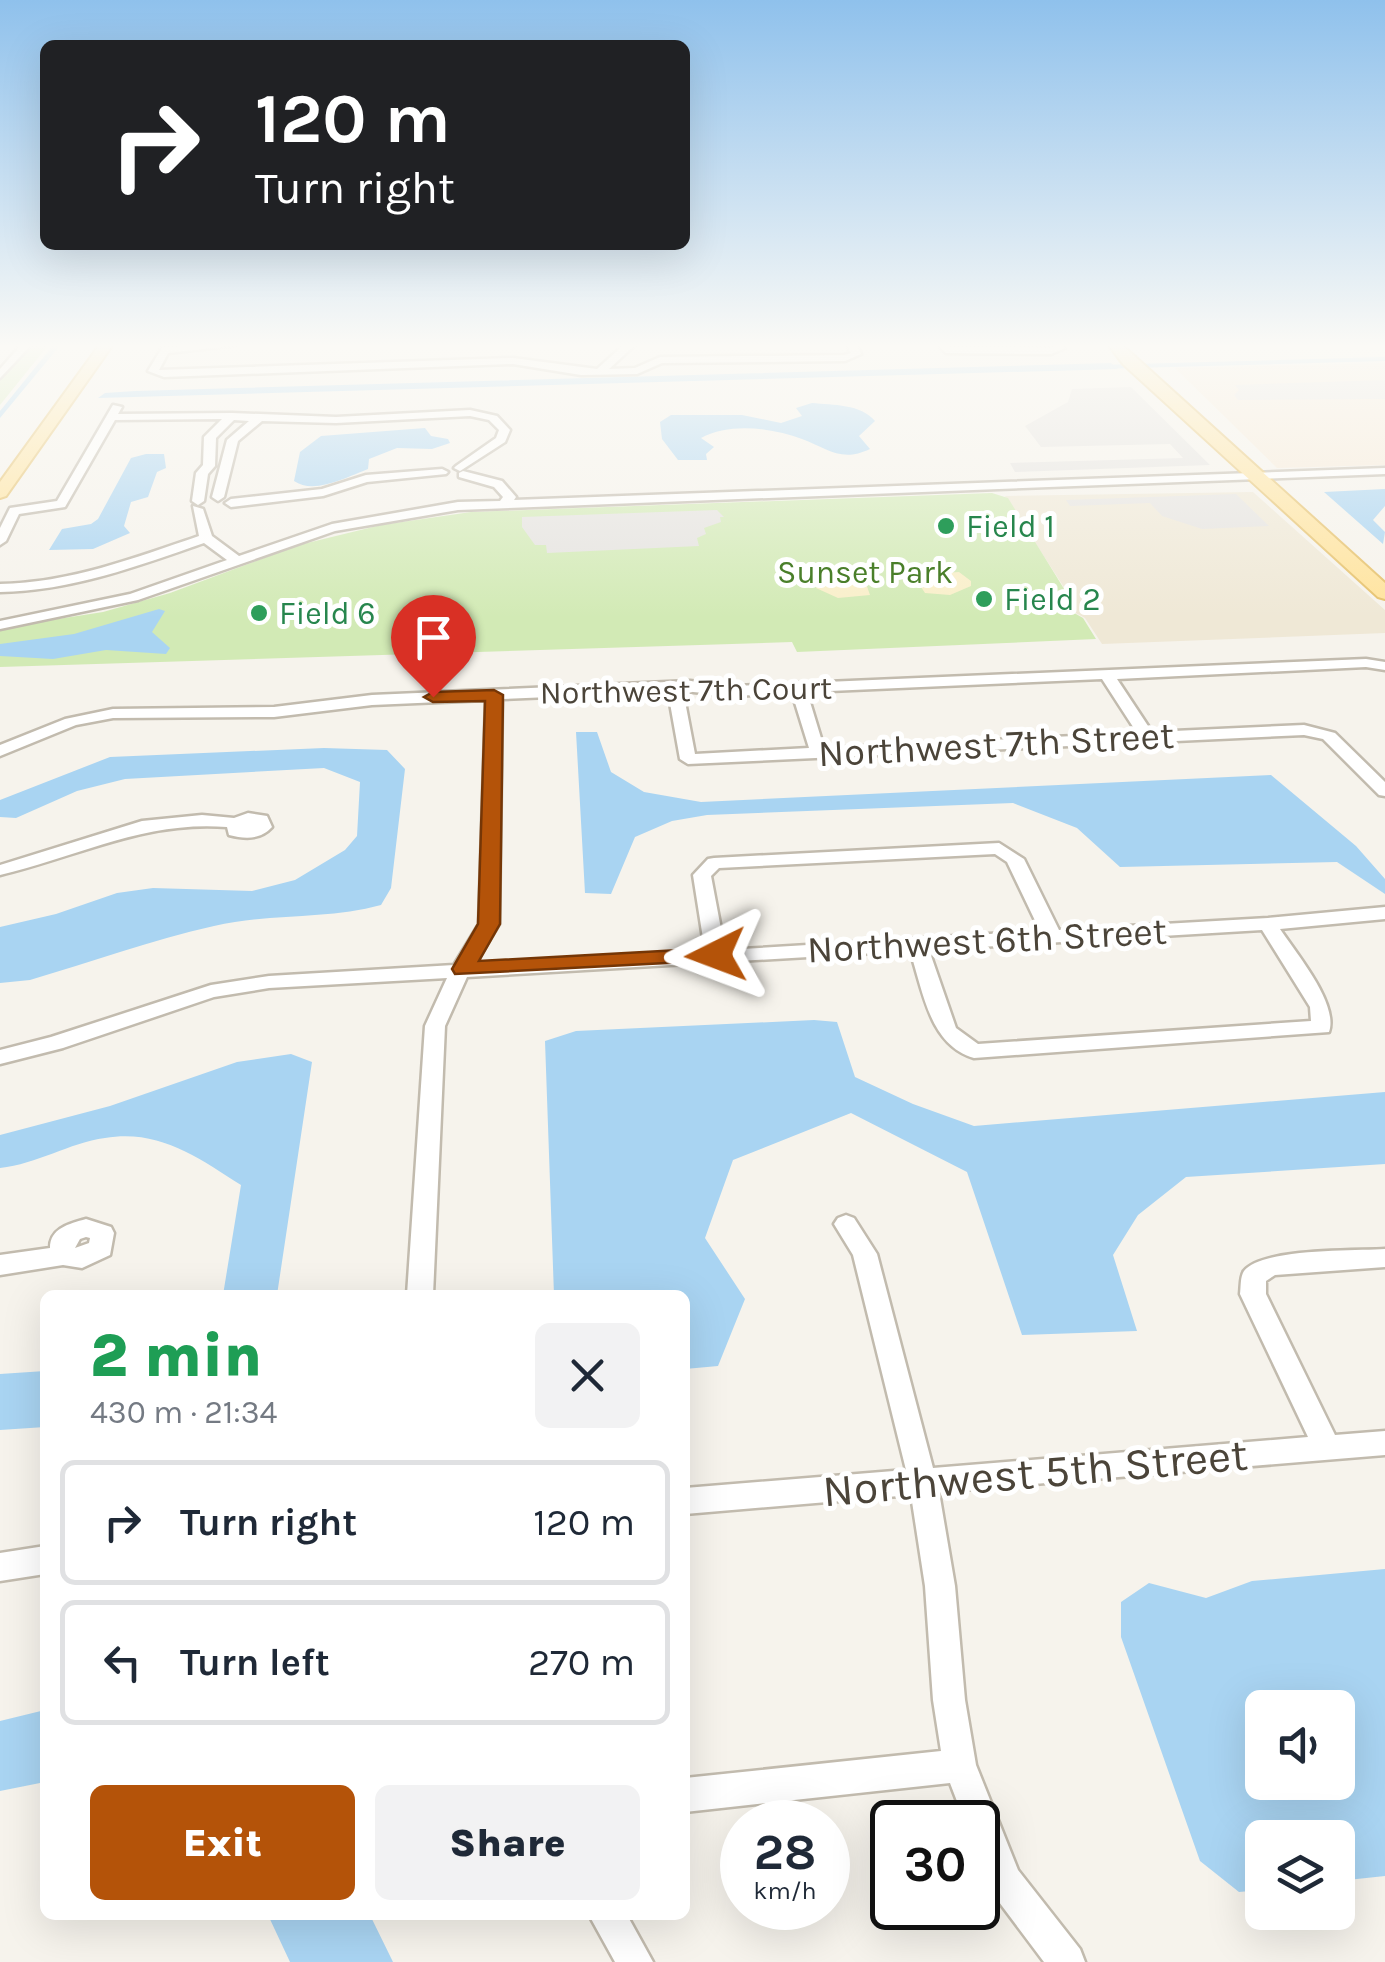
<!DOCTYPE html>
<meta charset="utf-8">
<style>
:root{--surface:#fff;--page:#f2f2f3;--text:#1f2937;--muted:#747a83;--line:#e0e1e3;--accent:#b45309}
body{margin:0;font-family:Karla,sans-serif;background:var(--page);color:var(--text);height:100vh;display:flex;flex-direction:column;font-size:38px;white-space:nowrap}
*{box-sizing:border-box;margin:0}
p{font-size:32px;color:var(--muted)}
.icon{flex:none;width:55px;height:55px;fill:none;stroke:currentColor;stroke-width:2;stroke-linecap:round;stroke-linejoin:round}
.map{position:relative;flex:1;overflow:hidden}
.panel{position:absolute;left:40px;top:1290px;width:650px;height:630px;display:flex;flex-direction:column;background:var(--surface);border-radius:15px;box-shadow:0 10px 40px #0002}
.panel>*{flex:none}
.hud{position:absolute;left:40px;top:40px;width:650px;height:210px;border-radius:15px;box-shadow:0 10px 40px #0002;background:#202124;color:#fff;overflow:hidden}
.buttons{position:absolute;left:1245px;top:1690px;display:grid;gap:20px}
.buttons a{display:grid;place-items:center;width:110px;height:110px;border-radius:15px;background:var(--surface);box-shadow:0 10px 40px #0002;font-size:50px}
.speed{position:absolute;left:720px;top:1800px;display:flex;gap:20px;font-size:50px;font-weight:700;text-align:center}
.speed>*{display:grid;place-content:center;width:130px;height:130px;border-radius:50%;background:var(--surface);box-shadow:0 10px 40px #0002;line-height:1}
.speed small{font-size:25px;font-weight:400}
.speed .limit{border:5px solid #111;border-radius:15px;background:#fff;color:#111}
.pin{position:absolute;display:grid;place-items:center;width:85px;height:85px;color:#fff;margin:-102px -42px;border-radius:50% 50% 50% 0;rotate:-45deg;box-shadow:0 0 10px #0007}
.pin .icon{rotate:45deg}
.me{position:absolute;width:110px;margin:-55px;rotate:267deg;stroke-linejoin:round;filter:drop-shadow(0 0 8px #0008)}
.turn{display:flex;align-items:center;gap:35px;height:210px;padding:0 50px;font-size:45px}
.turn .icon{width:130px;height:130px;stroke-width:2.5}
.turn b{display:block;font-size:70px;line-height:85px}
.round{display:grid;place-items:center;flex:none;width:105px;height:105px;border-radius:15px;background:var(--page)}
.head{display:flex;align-items:center;justify-content:space-between;height:170px;padding:0 50px}
h1{font-size:60px;font-weight:800;line-height:75px;color:#1e9e55}
.action{display:flex;gap:20px;margin-top:auto;padding:20px 50px}
.action a{flex:1;height:115px;border-radius:15px;background:var(--accent);color:#fff;font-size:40px;font-weight:800;line-height:115px;text-align:center}
.action a+a{background:var(--page);color:var(--text)}
ul{padding:0;list-style:none}
li{display:flex;align-items:center;gap:30px;height:125px;margin:0 20px 15px;padding:0 30px;border:5px solid var(--line);border-radius:15px}
li div{flex:1}
li b{display:block;font-size:38px}
li em{font-style:normal}
.map>svg:first-child{display:block}
</style>
<div class="map">
<svg width="1385" height="1962" viewBox="0 0 1385 1962">
<rect width="100%" height="100%" fill="#f6f3ec"/>
<path fill="#f7ead8" d="M1385,363V465L1277,468L1175,368Z"/>
<path fill="#efe8d6" d="M1253,492L1385,610V633L1102,644L1085,618L1063,606L1067,592L1005,496Z"/>
<path fill="#d2eab5" d="M30,343H50L0,405V379Z
M992,493L1008,498L1066,592L1062,606L1083,618L1096,639L797,652L792,642L0,667V628L103,612L170,593L299,545L381,525L471,512Z"/>
<path fill="#f9efc9" d="M959,572L971,581V586L950,595L925,593L913,575Z
M863,575L870,595L838,598L816,588L819,578Z"/>
<path fill="#e5e3e0" d="M1385,380V399L1238,400L1234,395L1239,390L1235,385Z
M1131,387L1210,465L1015,472L1010,463L1183,458L1170,444L1041,447L1025,426L1068,402L1072,389Z
M1236,494L1269,526L1202,529L1162,516L1150,503L1070,506L1066,500Z
M717,510L724,517H720L721,522L704,528L706,534L697,538L699,546L547,553L546,545H535L522,527V517Z"/>
<path fill="#a9d4f2" fill-rule="evenodd" d="M1111,363L1118,369L98,398L105,393L135,391Z
M812,403C833,405 861,404 875,421L859,436L870,449C841,463 827,448 802,439C771,428 731,422 701,438L714,447L706,454L707,460H678L662,439L660,422L671,415H742L781,423L802,416L796,408Z
M425,428L431,436L448,439L450,443L432,449L397,448L369,459L368,469C347,477 314,495 294,481L300,452L321,436Z
M146,454H164L166,468L157,472L148,497L131,502L124,526L130,533L93,549L49,550L62,529L91,524L98,519L131,458Z
M1385,489V506L1373,520L1385,532L1383,544L1324,492Z
M159,609L165,611L152,632L170,648L166,654L106,650L53,659L0,656V644L74,634Z
M576,732H597L611,772L644,792L701,802L1271,775L1356,846L1385,879V894L1337,862L1120,867L1077,828L1013,803L707,815L672,821L635,837L611,894L585,893Z
M324,748L387,750L405,769L391,888L381,905C327,920 269,913 214,926C152,940 91,962 30,980L0,983V927L56,914L117,893L153,888L252,891L295,880L345,850L357,836L360,782L324,768L125,779L77,791L16,818L0,817V800L110,757Z
M814,1020L837,1022L855,1077L913,1104L974,1126L1385,1092V1164L1186,1177L1138,1215L1113,1255L1137,1331L1022,1335L967,1172L851,1113L733,1160L705,1238L745,1299L718,1366L685,1369V1295H554L545,1041L576,1031Z
M291,1054L312,1062L277,1295H223L241,1185C197,1157 159,1129 105,1138C69,1143 37,1164 0,1168V1135L110,1106L237,1062Z
M45,1371V1427L0,1430V1374Z
M1385,1569V1876L1338,1881V1838H1262V1890L1239,1892L1200,1861L1121,1637V1602L1149,1583L1206,1598L1252,1581ZM1262,1708H1338V1782H1262Z
M45,1710V1782L0,1791V1721Z
M268,1915H370L393,1962H290Z"/>
<g fill="none" stroke-linecap="round" stroke-linejoin="round">
<path fill="#a9d4f2" fill-rule="evenodd" d="M55,343H62L0,418V411Z
M1385,357V361L1097,369L1093,367L1097,365Z"/>
<g stroke="#c2bbae" stroke-width="5">
<path id="minor" d="M23,343H33L0,378V369Z
M216,343L237,345L168,353L159,370L513,358L597,369L626,343H637L609,369L635,368L660,357L844,355L851,353L846,343H856L861,354L845,361L662,363L637,374L581,375L513,364L164,377L148,371L162,348Z
M936,343H946L949,347L1050,348L1054,347L1052,343H1062L1065,348L1051,354L946,353Z
M113,405L122,407L118,414L232,413L336,417L470,410L497,416L510,430L505,442L460,471L454,468L456,466L496,438L499,430L489,420L470,416L336,423L262,421L238,441L224,497L218,501L212,497L227,440L249,421L234,420L216,438L215,466L208,474L204,501L198,505L192,501L196,473L203,465L204,437L222,419L115,420L65,507L19,514L6,541L0,545V528L10,508L57,501Z
M1385,468V474L458,510L335,531L138,600L0,629V621L130,594L227,560L204,543C138,566 71,591 0,592V584C69,583 134,558 199,536L193,506L203,509L212,536L239,556L332,524L458,502L500,501L503,497L494,487L459,477V473L463,471L502,481L516,497L514,500Z
M442,469L448,472L446,474L367,482L323,496L231,507L225,503L231,499L322,489L366,475Z
M1366,659L1385,662V670L1366,667L1117,679L1152,732L1304,725L1335,733L1385,782V796L1379,795L1323,739L1304,735L688,764L680,759L668,692L502,699L499,924L475,964L705,951L693,875L708,859L714,858L999,843L1024,859L1059,930L1268,918L1385,907V919L1280,929C1296,953 1339,1004 1329,1032L974,1058C929,1045 923,990 910,951L467,977L445,1026L433,1295H407L425,1026L447,978L269,988L214,997L63,1048L0,1064V1050L51,1037L211,985L269,976L454,965L479,924L486,700L372,705L274,717L113,718L76,725L0,756V745L65,719L113,709L274,707L372,695L690,681L734,686ZM1102,679L1137,733L824,748L807,692ZM683,691L734,696L792,693L809,748L695,754ZM995,854L1007,862L1040,931L725,950L711,876L719,868ZM1262,930L1310,1007L1311,1021L978,1044L956,1028L929,950Z
M248,813L267,816L272,827C260,840 245,839 229,835L227,827C146,820 76,857 0,875V865L142,821L202,815L234,818Z
M846,1215L854,1218L877,1254L933,1468L1308,1437L1240,1294C1241,1287 1240,1277 1244,1271C1262,1248 1355,1251 1385,1249V1267L1275,1275L1266,1281V1294L1335,1435L1385,1431V1455L939,1492L955,1586L965,1700L976,1765L1018,1870L1080,1949L1085,1962H1044L993,1894L978,1855V1822H965L950,1783L685,1812V1778L941,1751L933,1700L925,1586L911,1495L685,1514V1488L906,1470L853,1255L834,1224L838,1218Z
M86,1219L111,1227L114,1233L110,1255L82,1268L63,1265L0,1275V1255L50,1248C50,1228 69,1224 86,1219ZM86,1237L90,1238L89,1243L75,1248L80,1239Z
M45,1546V1574L0,1581V1553Z
M589,1915H627L653,1962H615Z"/>
</g>
<g stroke="#e6c16a" stroke-width="4">
<path id="major" d="M101,343H114L6,496L0,498V482Z
M1107,343H1120L1385,583V599L1378,597L1123,364Z"/>
</g>
<use href="#minor" fill="#fff" fill-rule="evenodd"/>
<use href="#major" fill="#ffe39c" fill-rule="evenodd"/>
</g>
<linearGradient id="sky" x2="0" y2="1"><stop stop-color="#8fc1ec"/><stop offset="0.56" stop-color="#fbfaf6"/><stop offset="1" stop-color="#fbfaf6" stop-opacity="0"/></linearGradient>
<rect width="1385" height="618" fill="url(#sky)"/>
<path fill="#b45309" stroke="#753606" stroke-width="2.5" d="M494,690L503,695L500,924L479,961L716,948L724,950L727,955L724,960L455,974L452,969L478,924L485,701L433,702L424,697L433,692Z"/>
<g fill="#2e9e5b" stroke="#fff" stroke-width="4">
<circle cx="946" cy="526" r="10"/>
<circle cx="984" cy="599" r="10"/>
<circle cx="259" cy="613" r="10"/>
</g>
<g text-anchor="middle" stroke-width="10" stroke-linejoin="round" paint-order="stroke">
<g font-size="32" fill="#27864d" stroke="#fff" text-anchor="start">
<text x="966" y="537">Field 1</text>
<text x="1004" y="610">Field 2</text>
<text x="279" y="624">Field 6</text>
</g>
<g font-size="32" fill="#4a7f2a" stroke="#fff">
<text x="865" y="583">Sunset Park</text>
</g>
<g font-size="32" fill="#4b4439" stroke="#fff">
<text transform="translate(686 690) rotate(-1)" y="11">Northwest 7th Court</text>
</g>
<g font-size="38" fill="#4b4439" stroke="#fff">
<text transform="translate(996 744) rotate(-3)" y="13">Northwest 7th Street</text>
<text transform="translate(987 940) rotate(-3)" y="13">Northwest 6th Street</text>
</g>
<g font-size="45" fill="#4b4439" stroke="#fff">
<text transform="translate(1035 1472) rotate(-5)" y="16">Northwest 5th Street</text>
</g>
</g>
</svg>
<div class="buttons">
<a><svg class="icon" aria-label="sound" viewBox="0 0 24 24"><path d="M4 9h4l5-4v14l-5-4H4zM17 9q2 3 0 6"/></svg></a>
<a><svg class="icon" aria-label="layers" viewBox="0 0 24 24"><path d="M12 4l9 5-9 5-9-5zM3 14l9 5 9-5"/></svg></a>
</div>
<div class="speed"><div>28<small>km/h</small></div><div class="limit">30</div></div>
<div class="pin" style="left:433px;top:697px;background:#d93025"><svg class="icon" aria-label="arrive" viewBox="0 0 24 24"><path d="M6 21V4h12l-3 4 3 4H6"/></svg></div>
<svg class="me" style="left:716px;top:955px" viewBox="-20 -20 40 40"><path d="M0-17L14 15 0 8-14 15z" fill="#b45309" stroke="#fff" stroke-width="4"/></svg>
<div class="hud">
<div class="turn"><svg class="icon" aria-label="right" viewBox="0 0 24 24"><path d="M7 20v-9h11M14 6l5 5-5 5"/></svg><div><b>120 m</b>Turn right</div></div>
</div>
<section class="panel">
<div class="head"><div><h1>2 min</h1><p>430 m · 21:34</p></div><a class="round"><svg class="icon" aria-label="close" viewBox="0 0 24 24"><path d="M6 6l12 12M18 6L6 18"/></svg></a></div>
<ul>
<li><svg class="icon" aria-label="right" viewBox="0 0 24 24"><path d="M7 20v-9h11M14 6l5 5-5 5"/></svg><div><b>Turn right</b></div><em>120 m</em></li>
<li><svg class="icon" aria-label="left" viewBox="0 0 24 24"><path d="M17 20v-9H6M10 6l-5 5 5 5"/></svg><div><b>Turn left</b></div><em>270 m</em></li>
</ul>
<div class="action"><a>Exit</a><a>Share</a></div>
</section>
</div>
